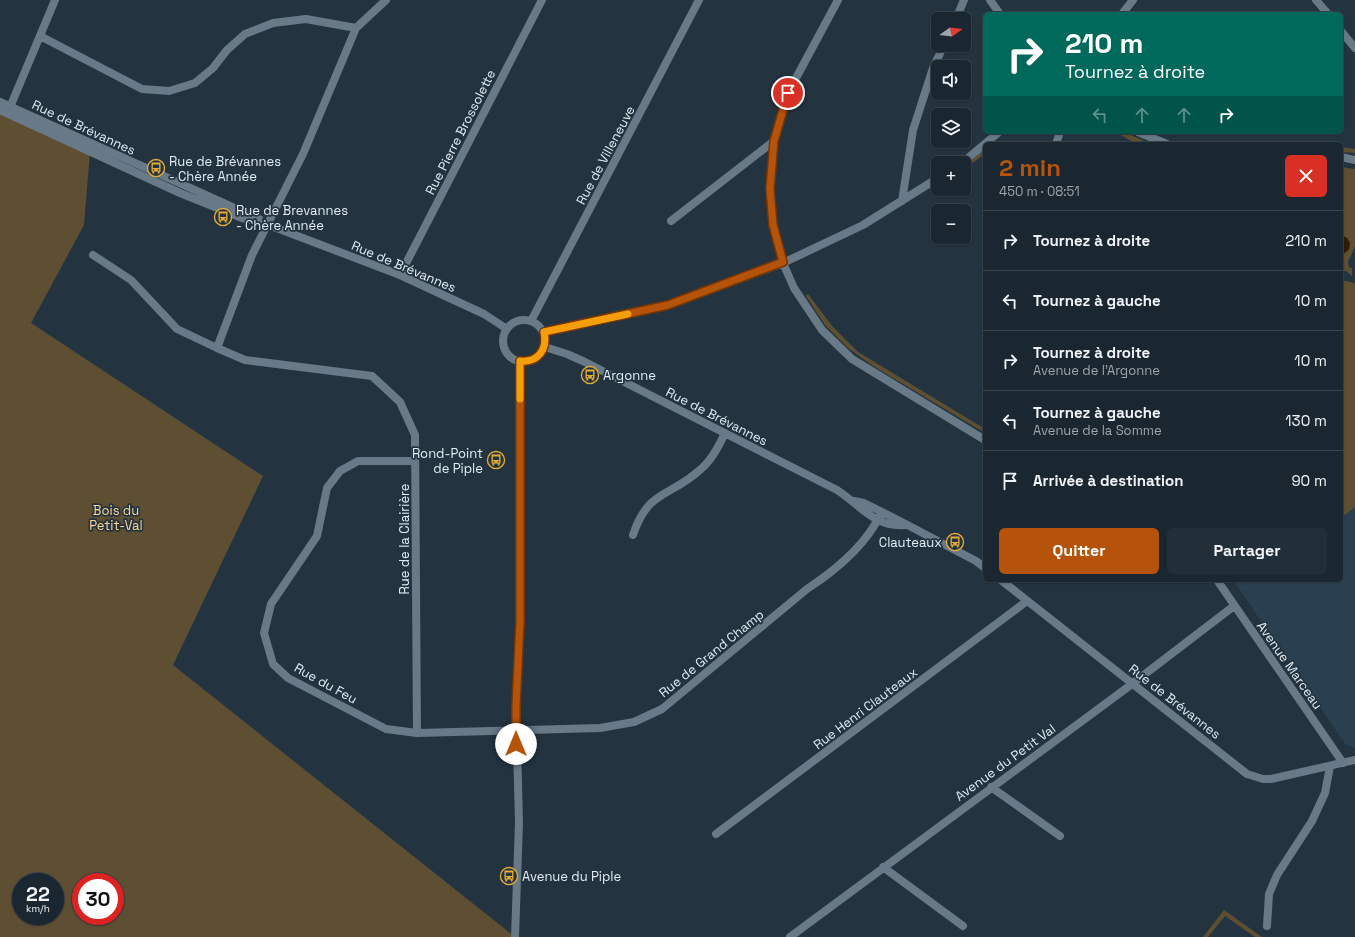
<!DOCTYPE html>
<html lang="fr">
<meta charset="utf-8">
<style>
:root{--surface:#1a2730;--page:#232f38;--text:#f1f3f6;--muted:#9fa5ab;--line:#38444c;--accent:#b45309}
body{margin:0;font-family:"Space Grotesk",sans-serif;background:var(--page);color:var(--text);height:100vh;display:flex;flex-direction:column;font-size:15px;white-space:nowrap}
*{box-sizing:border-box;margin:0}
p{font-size:13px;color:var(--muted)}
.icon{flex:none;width:22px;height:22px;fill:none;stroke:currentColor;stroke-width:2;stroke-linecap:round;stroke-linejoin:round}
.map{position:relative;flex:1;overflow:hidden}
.panel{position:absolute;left:983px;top:142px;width:360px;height:440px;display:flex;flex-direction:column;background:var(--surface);border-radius:6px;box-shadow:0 1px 3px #0004,0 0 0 1px var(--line)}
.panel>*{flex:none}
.top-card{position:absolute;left:983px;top:12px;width:360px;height:122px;border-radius:6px;box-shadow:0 1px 3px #0004,0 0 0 1px var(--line);background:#00695c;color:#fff;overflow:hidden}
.needle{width:26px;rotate:76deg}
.controls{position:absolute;left:931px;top:12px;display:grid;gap:8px}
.controls a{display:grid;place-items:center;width:40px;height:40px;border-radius:6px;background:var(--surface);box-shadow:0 1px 3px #0004,0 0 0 1px var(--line);font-size:20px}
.speed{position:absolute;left:12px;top:873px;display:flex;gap:8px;font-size:20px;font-weight:700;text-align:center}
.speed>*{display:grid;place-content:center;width:52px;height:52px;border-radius:50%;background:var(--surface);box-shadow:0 1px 3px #0004,0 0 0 1px var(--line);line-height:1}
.speed small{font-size:10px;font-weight:400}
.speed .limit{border:6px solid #d22;background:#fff;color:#111}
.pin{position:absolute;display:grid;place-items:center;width:34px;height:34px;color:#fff;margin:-17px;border:2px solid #fff;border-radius:50%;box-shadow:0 1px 4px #0007}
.me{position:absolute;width:44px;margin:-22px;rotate:0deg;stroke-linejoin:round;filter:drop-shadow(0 0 3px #0008)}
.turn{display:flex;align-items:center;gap:14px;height:84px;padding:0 16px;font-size:18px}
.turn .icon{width:52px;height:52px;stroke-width:2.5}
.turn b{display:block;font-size:28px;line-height:34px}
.lanes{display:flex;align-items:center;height:38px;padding:0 16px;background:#0003;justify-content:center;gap:20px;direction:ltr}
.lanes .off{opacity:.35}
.round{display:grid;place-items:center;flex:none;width:42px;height:42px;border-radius:6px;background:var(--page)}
.overview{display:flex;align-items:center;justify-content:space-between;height:68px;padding:0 16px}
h1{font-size:24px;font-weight:800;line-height:30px;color:var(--accent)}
.action{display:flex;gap:8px;margin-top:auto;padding:8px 16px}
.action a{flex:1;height:46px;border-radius:6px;background:var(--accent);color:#fff;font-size:16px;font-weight:800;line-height:46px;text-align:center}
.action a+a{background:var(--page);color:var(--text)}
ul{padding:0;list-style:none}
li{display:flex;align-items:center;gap:12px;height:60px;padding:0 16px;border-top:1px solid var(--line)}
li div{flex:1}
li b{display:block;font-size:15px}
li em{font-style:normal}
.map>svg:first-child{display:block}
</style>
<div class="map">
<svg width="1355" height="937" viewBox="0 0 1355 937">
<rect width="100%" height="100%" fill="#233440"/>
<path fill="#2a4050" d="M1355,507V748L1346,745L1233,580H1341V518Z"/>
<path fill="#5f4f32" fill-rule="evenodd" d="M0,110L90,152L84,225L31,323L263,476L173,665L515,937H0ZM21,882H55V916H21ZM81,882H115V916H81Z
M1115,132H1124L1151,144H1137Z
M1341,147L1355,149V153L1341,152Z
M985,149V154L964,169V165Z
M1341,167L1355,169V247L1348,262L1349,267L1352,268V276L1346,271H1341V256L1349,249L1347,238L1341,235Z
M1341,280L1355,283V507L1341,518Z
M808,294L832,326L858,352L985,429V433L873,366L848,348L825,325L806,296Z
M1224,910L1262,937H1255L1225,916L1208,937H1203Z"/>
<path fill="#2c1c00" d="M1341,235L1347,238L1350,243L1349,249L1341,256Z"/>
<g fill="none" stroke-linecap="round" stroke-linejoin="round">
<path stroke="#687987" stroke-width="8" d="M838,0L788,93L774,141L770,189L773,225L783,263L794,288L822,330L852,359L985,440
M990,0L1000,14
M1316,0L1328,14
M1122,14L1133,0
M956,19L964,0
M1341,31L1355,48
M40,36L142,89L169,91L195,83L213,68L227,50L245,34L273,23L306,19L356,28
M8,112L55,0
M1138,132L1167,144
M1056,144L1060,132
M1341,157L1355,160
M962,163L999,132
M902,201L913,130L933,68L944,45
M671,221L774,141
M93,255L131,280L177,329L217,348L245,360L372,376L400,402L415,435L417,733
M400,275L542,0
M544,332L668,305L783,263L863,225L938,178
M545,347L567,354L585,362L837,490C859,504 875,528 905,525
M217,348L252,255L303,154L356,28L386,0
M415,461H358L340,471L327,488L317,536L271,604L264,633L273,664L288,678L386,729L417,733L600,728L634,722L662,709L807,589C836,570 867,544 881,513
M854,501L864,503L896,519L976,561L985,568
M633,535C648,489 671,497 701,469C712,460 719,446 725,433
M1001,580L1247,774L1263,779H1271L1355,760
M1217,580L1343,763
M991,787L1060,836
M716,834L1027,601
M883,867L963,926
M1267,926L1269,894L1277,875L1312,821L1325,793L1330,766
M515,937L519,823L516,706L520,621V361
M790,937L1128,687L1234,606"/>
<path stroke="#687987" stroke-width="8" d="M0,102L259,219
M0,110L180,193L242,218L266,224L400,275L484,314L507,329
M503 341a21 21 0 1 1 42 0a21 21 0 1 1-42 0Z
M531,321L699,0"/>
</g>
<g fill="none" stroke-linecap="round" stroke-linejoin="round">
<g stroke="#753606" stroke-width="10">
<path id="route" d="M516,744V706L520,622V361C538,363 548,349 544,332L668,305L783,262L773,225L770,189L774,141L788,93"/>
</g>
<use href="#route" stroke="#b45309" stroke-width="7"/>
<path stroke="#f59e0b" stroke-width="7" d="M520,399V361C538,363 548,349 544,332L628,314"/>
</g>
<defs>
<g id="bus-ring" transform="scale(0.9)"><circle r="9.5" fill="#233440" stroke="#e7ac36" stroke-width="1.5"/><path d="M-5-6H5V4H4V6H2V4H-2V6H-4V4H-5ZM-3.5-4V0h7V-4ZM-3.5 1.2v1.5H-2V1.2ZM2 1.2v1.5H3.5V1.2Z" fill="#e7ac36"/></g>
</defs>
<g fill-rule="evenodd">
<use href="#bus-ring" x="156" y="168"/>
<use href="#bus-ring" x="223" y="217"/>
<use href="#bus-ring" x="590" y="375"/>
<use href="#bus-ring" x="496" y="460"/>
<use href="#bus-ring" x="955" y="542"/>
<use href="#bus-ring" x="509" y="876"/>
</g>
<g text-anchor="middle" stroke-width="3.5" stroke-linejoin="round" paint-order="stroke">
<g font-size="13" fill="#e2ecf4" stroke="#233440">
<text transform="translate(84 127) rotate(25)" y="5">Rue de Brévannes</text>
<text transform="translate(460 132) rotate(-63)" y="5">Rue Pierre Brossolette</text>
<text transform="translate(605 155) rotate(-62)" y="5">Rue de Villeneuve</text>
<text transform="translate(404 266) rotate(23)" y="5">Rue de Brévannes</text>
<text transform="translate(717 416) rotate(27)" y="5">Rue de Brévannes</text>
<text transform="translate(404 539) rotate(-90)" y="5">Rue de la Clairière</text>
<text transform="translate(711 653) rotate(-39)" y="5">Rue de Grand Champ</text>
<text transform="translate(1290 665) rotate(55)" y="5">Avenue Marceau</text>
<text transform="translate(326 683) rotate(29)" y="5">Rue du Feu</text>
<text transform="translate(1175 701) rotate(38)" y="5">Rue de Brévannes</text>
<text transform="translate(865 708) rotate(-37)" y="5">Rue Henri Clauteaux</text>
<text transform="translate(1005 762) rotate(-36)" y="5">Avenue du Petit Val</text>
</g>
<g font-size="13" fill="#e2ecf4" stroke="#233440" text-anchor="start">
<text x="169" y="166">Rue de Brévannes<tspan x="169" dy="15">- Chère Année</tspan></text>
<text x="236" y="215">Rue de Brevannes<tspan x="236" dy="15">- Chère Année</tspan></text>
<text x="603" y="380">Argonne</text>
<text x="483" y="458" text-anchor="end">Rond-Point<tspan x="483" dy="15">de Piple</tspan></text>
<text x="942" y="547" text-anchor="end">Clauteaux</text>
<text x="522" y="881">Avenue du Piple</text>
</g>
<g font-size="13" fill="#ffd793" stroke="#233440">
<text x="116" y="515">Bois du<tspan x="116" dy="15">Petit-Val</tspan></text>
</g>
</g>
</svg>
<div class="controls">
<a><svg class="needle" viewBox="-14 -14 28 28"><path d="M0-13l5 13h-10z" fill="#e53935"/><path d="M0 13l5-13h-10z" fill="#9fa5ab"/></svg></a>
<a><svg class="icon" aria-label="sound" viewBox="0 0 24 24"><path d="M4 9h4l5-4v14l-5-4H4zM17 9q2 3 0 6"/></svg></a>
<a><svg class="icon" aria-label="layers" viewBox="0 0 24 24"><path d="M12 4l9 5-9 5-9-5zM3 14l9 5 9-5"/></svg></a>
<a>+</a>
<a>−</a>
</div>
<div class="speed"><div>22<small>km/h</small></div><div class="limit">30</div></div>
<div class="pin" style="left:788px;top:93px;background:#d93025"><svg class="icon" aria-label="arrive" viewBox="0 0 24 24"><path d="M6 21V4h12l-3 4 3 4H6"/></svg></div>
<svg class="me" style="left:516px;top:744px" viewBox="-20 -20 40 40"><circle r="19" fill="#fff"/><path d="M0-13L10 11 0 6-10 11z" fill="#b45309"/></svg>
<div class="top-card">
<div class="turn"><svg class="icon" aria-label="right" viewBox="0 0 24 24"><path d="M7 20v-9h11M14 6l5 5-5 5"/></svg><div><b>210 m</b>Tournez à droite</div></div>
<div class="lanes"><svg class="icon off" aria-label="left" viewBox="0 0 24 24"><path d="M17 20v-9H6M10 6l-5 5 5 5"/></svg><svg class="icon off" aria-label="ahead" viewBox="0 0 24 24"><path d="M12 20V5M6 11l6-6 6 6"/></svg><svg class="icon off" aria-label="ahead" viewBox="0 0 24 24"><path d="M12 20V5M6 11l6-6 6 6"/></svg><svg class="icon" aria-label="right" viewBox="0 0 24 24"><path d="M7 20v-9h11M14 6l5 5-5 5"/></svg></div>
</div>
<section class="panel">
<div class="overview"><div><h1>2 min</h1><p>450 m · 08:51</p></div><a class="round" style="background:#d93025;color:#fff"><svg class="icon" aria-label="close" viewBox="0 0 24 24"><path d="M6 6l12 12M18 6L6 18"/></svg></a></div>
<ul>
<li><svg class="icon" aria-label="right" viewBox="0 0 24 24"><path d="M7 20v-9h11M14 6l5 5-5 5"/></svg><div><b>Tournez à droite</b></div><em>210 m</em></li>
<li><svg class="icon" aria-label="left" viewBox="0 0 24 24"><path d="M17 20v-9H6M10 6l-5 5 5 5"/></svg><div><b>Tournez à gauche</b></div><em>10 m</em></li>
<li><svg class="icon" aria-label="right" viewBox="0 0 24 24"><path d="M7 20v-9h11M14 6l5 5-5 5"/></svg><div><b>Tournez à droite</b><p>Avenue de l'Argonne</p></div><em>10 m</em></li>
<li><svg class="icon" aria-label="left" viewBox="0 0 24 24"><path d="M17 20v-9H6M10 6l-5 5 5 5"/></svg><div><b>Tournez à gauche</b><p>Avenue de la Somme</p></div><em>130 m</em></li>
<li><svg class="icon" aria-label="arrive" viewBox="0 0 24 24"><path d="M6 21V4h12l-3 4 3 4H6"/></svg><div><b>Arrivée à destination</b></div><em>90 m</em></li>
</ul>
<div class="action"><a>Quitter</a><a>Partager</a></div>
</section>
</div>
